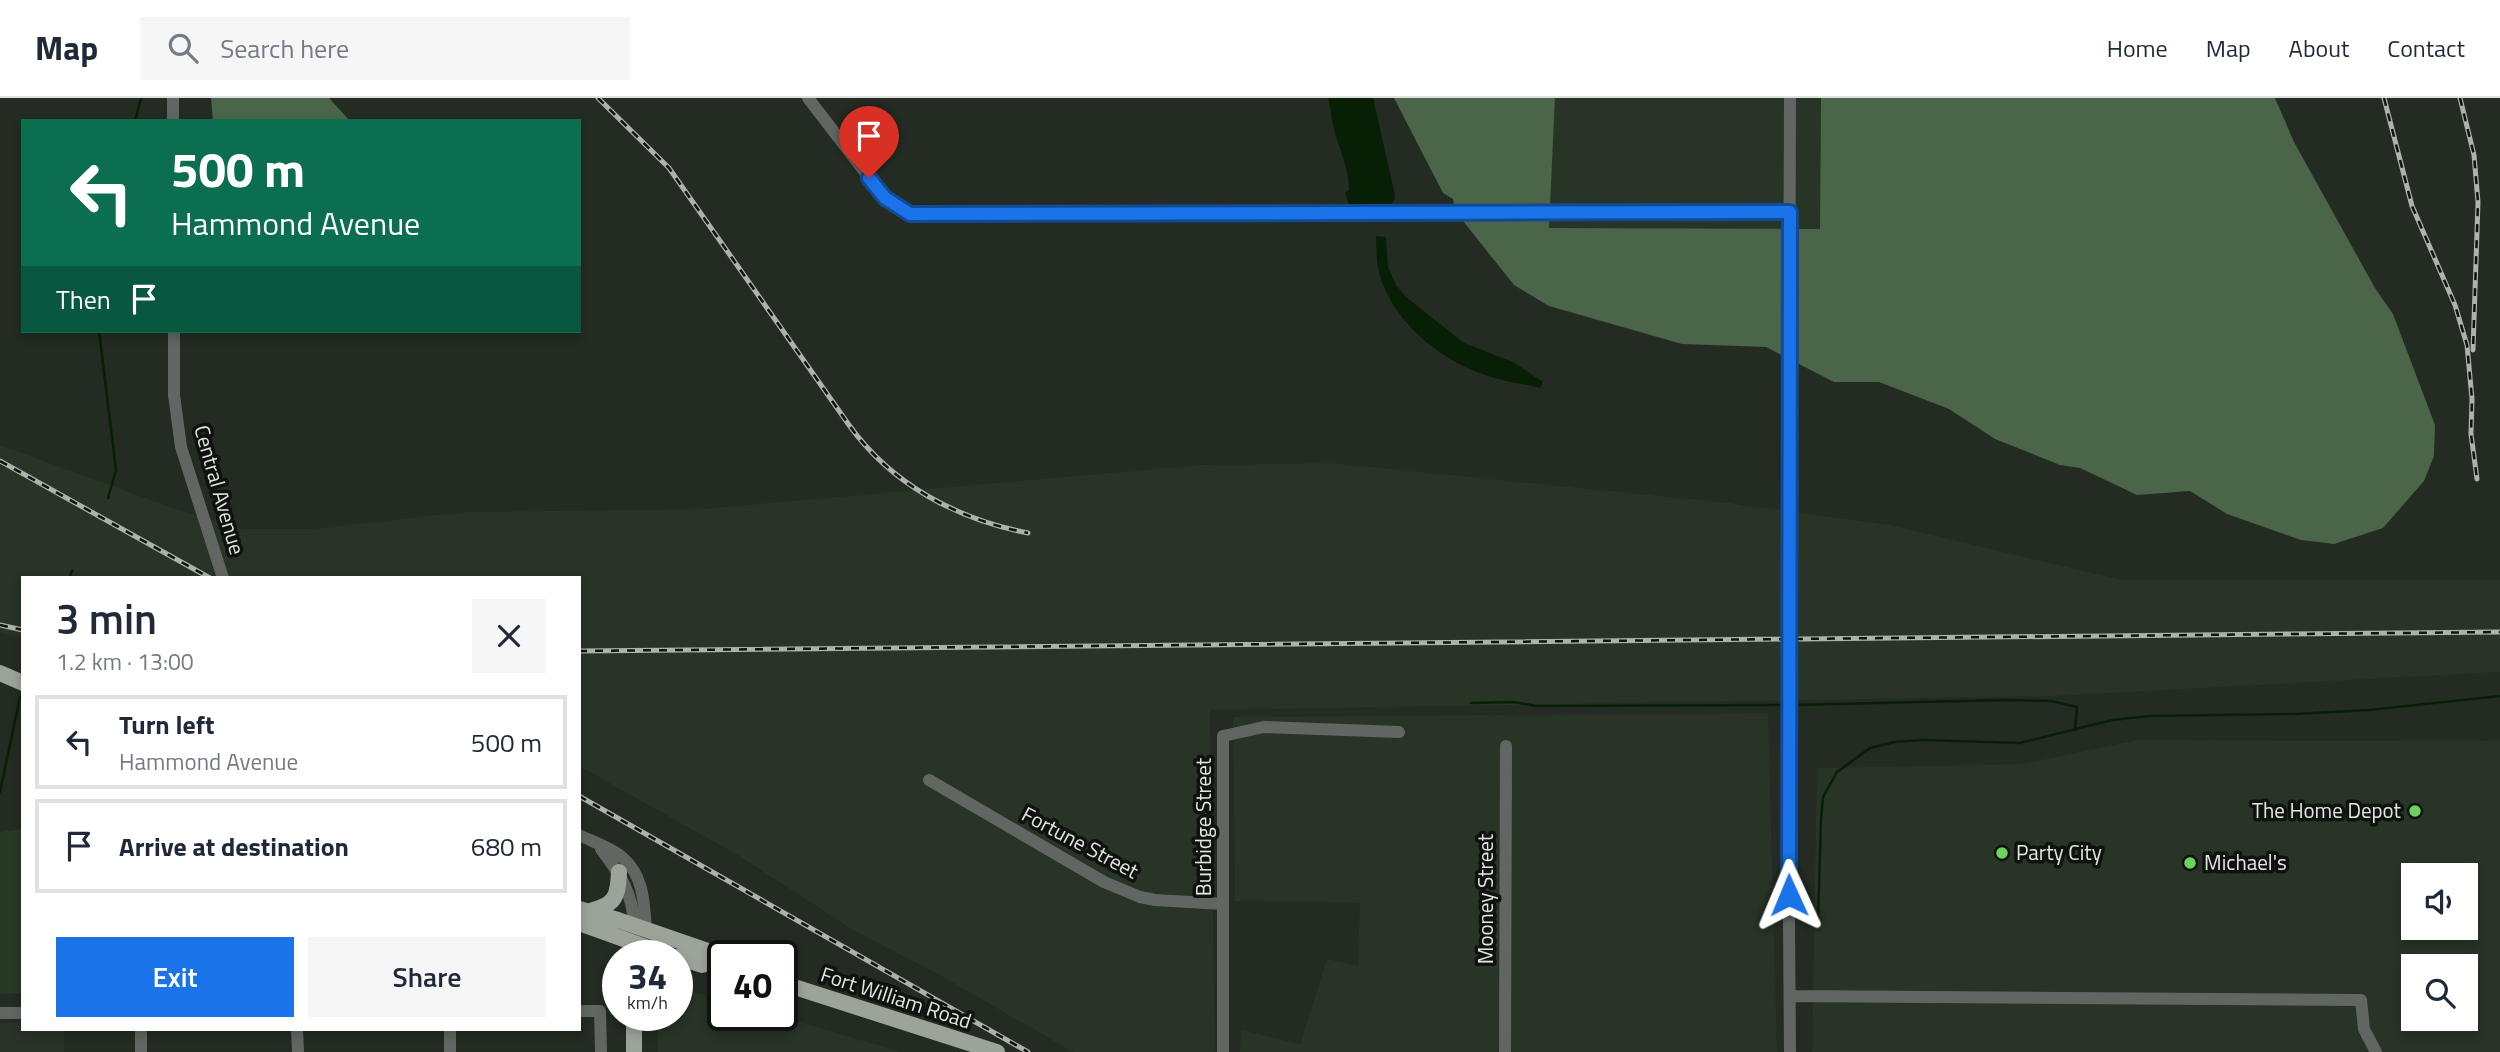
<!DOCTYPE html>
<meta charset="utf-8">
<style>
:root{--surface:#fff;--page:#f6f6f7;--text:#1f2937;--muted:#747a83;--line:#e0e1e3;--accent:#1a73e8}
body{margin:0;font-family:"Titillium Web",sans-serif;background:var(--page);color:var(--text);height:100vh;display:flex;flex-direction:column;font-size:26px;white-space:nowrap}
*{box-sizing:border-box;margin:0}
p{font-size:23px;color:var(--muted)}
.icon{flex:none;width:38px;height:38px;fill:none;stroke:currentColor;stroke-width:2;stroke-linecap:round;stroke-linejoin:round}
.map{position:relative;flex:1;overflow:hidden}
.drawer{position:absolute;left:21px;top:478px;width:560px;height:455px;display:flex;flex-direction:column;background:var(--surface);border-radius:0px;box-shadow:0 4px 10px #0003}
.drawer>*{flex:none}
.top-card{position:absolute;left:21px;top:21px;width:560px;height:214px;border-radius:0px;box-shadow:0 4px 10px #0003;background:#0b6e4f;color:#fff;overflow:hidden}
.tools{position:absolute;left:2401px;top:765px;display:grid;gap:14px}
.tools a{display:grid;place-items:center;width:77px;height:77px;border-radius:0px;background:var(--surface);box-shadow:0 4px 10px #0003;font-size:35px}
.speed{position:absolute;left:602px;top:842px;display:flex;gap:14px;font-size:35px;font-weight:700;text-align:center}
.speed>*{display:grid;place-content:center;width:91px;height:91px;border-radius:50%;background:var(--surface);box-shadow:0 4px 10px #0003;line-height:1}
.speed small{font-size:18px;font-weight:400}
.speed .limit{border:4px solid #111;border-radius:10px;background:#fff;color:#111}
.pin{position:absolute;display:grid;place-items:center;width:60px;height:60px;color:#fff;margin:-72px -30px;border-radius:50% 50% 50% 0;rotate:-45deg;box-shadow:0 0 7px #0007}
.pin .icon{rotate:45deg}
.me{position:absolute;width:77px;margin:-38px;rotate:359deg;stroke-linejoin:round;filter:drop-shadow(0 0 5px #0008)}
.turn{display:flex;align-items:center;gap:24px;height:147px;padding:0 35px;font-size:32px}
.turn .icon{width:91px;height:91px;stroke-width:2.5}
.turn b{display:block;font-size:49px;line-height:60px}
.then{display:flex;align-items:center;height:66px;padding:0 35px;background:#0003;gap:14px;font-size:26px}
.round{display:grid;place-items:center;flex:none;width:74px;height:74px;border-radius:0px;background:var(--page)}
.headline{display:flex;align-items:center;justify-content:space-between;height:119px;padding:0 35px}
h1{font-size:42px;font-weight:600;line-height:52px}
.cta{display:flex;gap:14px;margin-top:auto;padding:14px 35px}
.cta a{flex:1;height:80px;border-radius:0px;background:var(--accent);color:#fff;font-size:28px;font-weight:600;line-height:80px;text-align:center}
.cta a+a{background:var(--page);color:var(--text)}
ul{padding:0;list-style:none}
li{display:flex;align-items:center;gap:21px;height:94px;margin:0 14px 10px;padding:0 21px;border:4px solid var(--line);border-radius:0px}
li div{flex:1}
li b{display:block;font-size:26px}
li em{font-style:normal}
header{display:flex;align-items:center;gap:42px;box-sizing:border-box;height:98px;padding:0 35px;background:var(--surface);border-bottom:2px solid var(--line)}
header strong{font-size:33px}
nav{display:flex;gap:38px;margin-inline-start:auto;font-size:24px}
.search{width:490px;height:63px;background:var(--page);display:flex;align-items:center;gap:18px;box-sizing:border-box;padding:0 24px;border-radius:0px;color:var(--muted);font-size:26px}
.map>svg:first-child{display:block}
</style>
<header>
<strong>Map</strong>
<div class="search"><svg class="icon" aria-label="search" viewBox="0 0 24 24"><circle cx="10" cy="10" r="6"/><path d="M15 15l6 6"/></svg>Search here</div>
<nav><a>Home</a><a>Map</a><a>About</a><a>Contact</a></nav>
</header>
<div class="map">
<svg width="2500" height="954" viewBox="0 0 2500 954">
<rect width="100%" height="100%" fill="#232b22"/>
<path fill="#273426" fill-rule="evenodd" d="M1555,0H1821L1820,131L1548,130Z
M0,347L170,409L242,431H313L465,414L702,411L1200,367L1331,365L1729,405L1890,427L2122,482H2500V574L2055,598L1210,612L1215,954H1073L938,876L853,832L741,759L579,668V480H23V539L0,535Z
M1768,615L1777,954H1240L1241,932L1300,946L1327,861L1358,868L1360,805L1235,803L1233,619Z
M2138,642L2500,643V954H1812L1817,670L2022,666ZM2413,777H2466V830H2413ZM2413,868H2466V920H2413Z
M677,889L723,902V917H775L902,954H658L657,917H677Z
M23,924V931H64V954H0V925Z"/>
<path fill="#283a25" d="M23,731V895L0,896V734Z"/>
<path fill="#4a6547" d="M211,0H329L350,23H213Z
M1394,0H1555L1549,130L1820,131L1821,0H2275L2294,44L2375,190L2393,216L2435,327L2434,358L2424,383L2383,430L2334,446L2301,442L2227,416L2190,393L2137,397L2080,370L2060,367L1995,341L1949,311L1879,284H1834L1766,249L1682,246L1549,208L1514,187L1455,113L1453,101L1443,95Z"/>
<path fill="#072005" d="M1328,0H1373L1394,93L1395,100L1391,107L1375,110L1349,107L1345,95L1349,92C1349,68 1338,50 1333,27C1331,18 1331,9 1328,0Z
M1376,138L1386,139L1388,169L1396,187L1406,199L1464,245L1513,264L1543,284L1540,290C1527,286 1512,285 1498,281C1446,267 1395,229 1379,175C1376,164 1377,150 1376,138Z"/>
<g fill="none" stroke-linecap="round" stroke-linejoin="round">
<path stroke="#072005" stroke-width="2.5" d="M135,23L141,0
M99,233L116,372L108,400
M69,480L72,473
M1471,605L1514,604L1536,608L1782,607
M1793,607L2006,602L2051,603L2077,609L2075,632
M0,694L20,599
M1818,822L1821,722L1823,699L1837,674L1870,650L1894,644L1921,642L2020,645L2112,622L2150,618L2295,616L2369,612L2500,598"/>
<path stroke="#626662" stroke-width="12" d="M173,0V23
M808,0L885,100L910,116L1790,114
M174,233V297L181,349L223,480
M1789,274L1790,0
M929,682L1104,784L1140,799L1155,802L1223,806
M1788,697L1790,954
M579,737C593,744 612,750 623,760C644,778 644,806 646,832
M601,751C620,776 633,795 634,827
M1790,898L2361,902L2364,931L2376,954
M579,913H600L601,954
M0,915H23
M297,931L298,954
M141,954V931
M450,954V931
M1223,954V638L1264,629L1399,634
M1505,954L1506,648"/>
<path stroke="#9ca49a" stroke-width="16" d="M0,575L23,585
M579,811L618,822L705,852L714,863L723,866
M590,813C615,807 618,799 619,774
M579,825L671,858
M677,859L702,867L714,863
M782,885L997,954
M634,917V954"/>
<g stroke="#adb2ac" stroke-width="5">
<path id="rail" d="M598,0L669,70L849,327C892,387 957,421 1028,435
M2384,0L2412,108L2455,207L2467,247L2472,301L2471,336L2477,381
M2460,0L2474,57L2478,104L2473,252
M0,363L210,480
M0,527L23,532
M579,553L2500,534
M579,698L1028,954"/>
</g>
<use href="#rail" stroke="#0f120e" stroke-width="2.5" stroke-dasharray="8" stroke-linecap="butt"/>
<path stroke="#626662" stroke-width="12" d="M1788,697L1789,274"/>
</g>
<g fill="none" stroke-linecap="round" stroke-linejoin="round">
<g stroke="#114b97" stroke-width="18">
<path id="route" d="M869,80L885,100L910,116L1790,114L1789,797"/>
</g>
<use href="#route" stroke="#1a73e8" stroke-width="12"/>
</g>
<g fill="#6cd362" stroke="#0f120e" stroke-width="2.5">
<circle cx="2415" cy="713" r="7"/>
<circle cx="2002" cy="755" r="7"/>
<circle cx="2190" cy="765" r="7"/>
</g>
<g text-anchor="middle" stroke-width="7" stroke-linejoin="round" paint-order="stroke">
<g font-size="21" fill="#e2e7e1" stroke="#0f120e">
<text transform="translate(219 392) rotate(74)" y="7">Central Avenue</text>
<text transform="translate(1204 729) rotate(-90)" y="7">Burbidge Street</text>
<text transform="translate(1080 745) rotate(28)" y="7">Fortune Street</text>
<text transform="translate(1486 801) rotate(-90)" y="7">Mooney Street</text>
<text transform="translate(896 900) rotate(18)" y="7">Fort William Road</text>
</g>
<g font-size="21" fill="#e2e7e1" stroke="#0f120e" text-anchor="start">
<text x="2401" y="720" text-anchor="end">The Home Depot</text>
<text x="2016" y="762">Party City</text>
<text x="2204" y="772">Michael's</text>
</g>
</g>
</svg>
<div class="tools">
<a><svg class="icon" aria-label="sound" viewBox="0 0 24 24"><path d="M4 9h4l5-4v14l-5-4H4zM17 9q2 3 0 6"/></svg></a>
<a><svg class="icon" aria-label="search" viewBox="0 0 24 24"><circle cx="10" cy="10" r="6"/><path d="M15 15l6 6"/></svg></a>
</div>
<div class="speed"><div>34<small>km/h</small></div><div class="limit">40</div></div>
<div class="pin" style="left:869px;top:80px;background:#d93025"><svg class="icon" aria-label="arrive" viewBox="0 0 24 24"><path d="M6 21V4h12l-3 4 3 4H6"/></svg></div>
<svg class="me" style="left:1789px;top:797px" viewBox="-20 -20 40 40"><path d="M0-17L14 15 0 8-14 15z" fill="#1a73e8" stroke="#fff" stroke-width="4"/></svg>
<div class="top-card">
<div class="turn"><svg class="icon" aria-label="left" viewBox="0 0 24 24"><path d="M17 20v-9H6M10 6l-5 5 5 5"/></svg><div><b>500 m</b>Hammond Avenue</div></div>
<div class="then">Then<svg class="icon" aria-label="arrive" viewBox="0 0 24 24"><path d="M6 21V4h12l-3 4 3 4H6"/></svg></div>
</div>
<section class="drawer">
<div class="headline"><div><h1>3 min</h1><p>1.2 km · 13:00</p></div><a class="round"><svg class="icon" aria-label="close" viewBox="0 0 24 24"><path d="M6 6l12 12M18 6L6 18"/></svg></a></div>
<ul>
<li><svg class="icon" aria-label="left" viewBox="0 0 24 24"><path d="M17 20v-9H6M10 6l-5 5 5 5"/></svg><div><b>Turn left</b><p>Hammond Avenue</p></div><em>500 m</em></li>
<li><svg class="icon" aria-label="arrive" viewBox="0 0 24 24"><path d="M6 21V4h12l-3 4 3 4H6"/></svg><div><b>Arrive at destination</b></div><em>680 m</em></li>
</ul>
<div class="cta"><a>Exit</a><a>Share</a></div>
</section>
</div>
